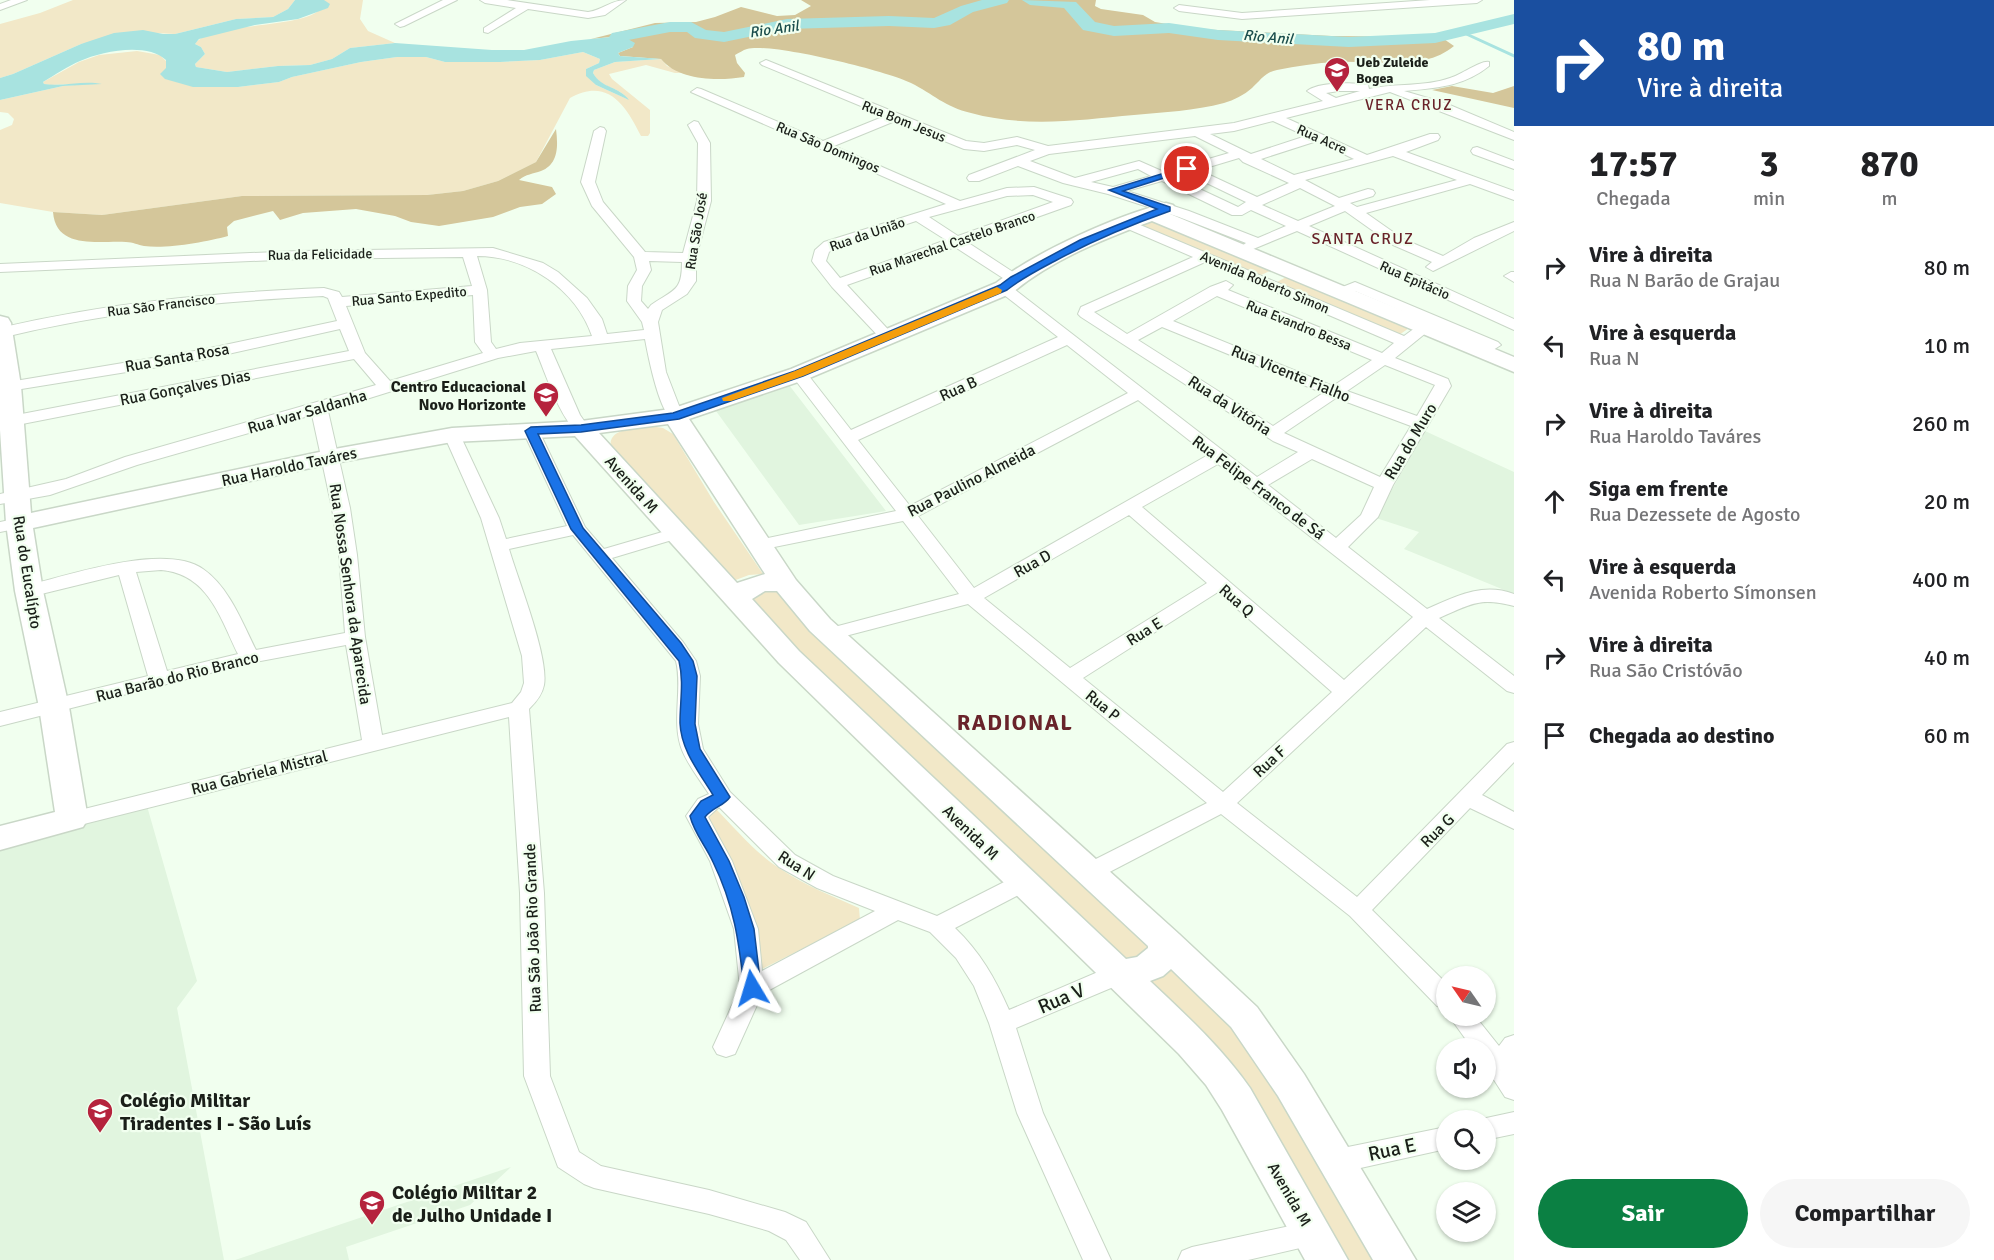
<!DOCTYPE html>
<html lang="pt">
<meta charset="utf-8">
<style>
:root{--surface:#fff;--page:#f6f6f6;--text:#202124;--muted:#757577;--accent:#0b8043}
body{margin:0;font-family:Signika,sans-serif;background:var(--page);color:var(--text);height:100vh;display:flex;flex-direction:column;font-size:22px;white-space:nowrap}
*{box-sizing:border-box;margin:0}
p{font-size:20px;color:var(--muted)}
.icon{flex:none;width:33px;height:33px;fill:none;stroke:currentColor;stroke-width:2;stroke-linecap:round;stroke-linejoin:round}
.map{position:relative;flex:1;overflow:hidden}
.details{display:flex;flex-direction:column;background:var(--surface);width:480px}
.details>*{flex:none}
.guide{background:#1a4fa0;color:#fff;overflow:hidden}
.needle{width:39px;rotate:304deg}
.fabs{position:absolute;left:1436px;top:966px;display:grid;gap:12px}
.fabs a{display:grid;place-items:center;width:60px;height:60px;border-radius:50%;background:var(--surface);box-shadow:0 2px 4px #0004;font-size:30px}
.pin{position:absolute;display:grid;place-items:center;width:51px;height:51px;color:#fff;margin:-26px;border:3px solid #fff;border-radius:50%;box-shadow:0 2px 6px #0007}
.me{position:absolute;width:66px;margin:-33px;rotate:353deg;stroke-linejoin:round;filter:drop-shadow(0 0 4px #0008)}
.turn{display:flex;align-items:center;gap:21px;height:126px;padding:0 24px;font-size:27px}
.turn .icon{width:78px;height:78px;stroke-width:2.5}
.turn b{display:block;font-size:42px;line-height:51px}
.eta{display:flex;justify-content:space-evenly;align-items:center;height:102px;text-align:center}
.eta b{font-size:36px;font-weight:700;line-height:42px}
.cta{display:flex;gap:12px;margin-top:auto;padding:12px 24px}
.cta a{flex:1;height:69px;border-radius:36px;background:var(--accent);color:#fff;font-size:24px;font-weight:700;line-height:69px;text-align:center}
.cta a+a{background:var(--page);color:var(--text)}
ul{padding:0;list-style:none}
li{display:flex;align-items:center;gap:18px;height:78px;padding:0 24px}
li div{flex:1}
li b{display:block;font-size:22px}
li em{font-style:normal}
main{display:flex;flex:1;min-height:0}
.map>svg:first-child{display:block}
</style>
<main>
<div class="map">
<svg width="1514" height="1260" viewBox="0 0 1514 1260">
<rect width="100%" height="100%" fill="#f1ffef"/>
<path fill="#e1f5df" d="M789,385L886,511L799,525L716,411Z
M1425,431L1514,472V594L1404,549L1419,532L1376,518Z
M147,806L197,981L177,1008L224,1260H0V847Z
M511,1167L470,1205L346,1247L349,1260H235Z"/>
<path fill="#f2e8c8" d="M73,0H295L288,9L273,17L236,19L175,34L155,33L81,44L13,74L0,78V24L40,13Z
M324,0H363L360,19L368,31L395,43L350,48L332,59L310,65L278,66L227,72L196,67L195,64L205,54L201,47L195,44C208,22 304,29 320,9C322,6 323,3 324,0Z
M137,51L160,55L166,61V68L216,86L238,87L279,82L292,77L361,62L397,57H426L445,62H500L540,60L583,52L600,59L599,63L586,69L596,85L627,99C620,86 602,90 593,73L594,70L615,62L661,59L667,66L685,73H675L646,65L609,74L612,79L650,110V133L648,136H641C626,106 608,77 570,98L536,162L498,181L463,191L427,195L242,196L102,215L53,212L0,203V130L12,125L14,119L8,113L0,112V100L63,86L98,83L51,85L44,84L43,82L79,62L99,55Z
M1156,219L1274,269L1259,276L1137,224Z
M1290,275L1412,326L1399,335L1275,283Z
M650,426L663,428L673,434L714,502L763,574L749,575L733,581L611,447C607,428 637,428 650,426Z
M773,587L1148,945C1144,958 1135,960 1122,959L792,648L749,601L752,596Z
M714,807C735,828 754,852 779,868C804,885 832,896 859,908L860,920L760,970L752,914L706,813Z
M1169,964L1236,1020L1383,1260H1337L1142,979Z"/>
<path fill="#d4c69a" d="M801,0H1096L1095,6L1101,9L1143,15L1155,22L1198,29L1332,36L1441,37L1454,46C1423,72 1374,60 1336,62C1317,63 1296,66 1277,70C1265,72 1260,81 1252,88C1244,95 1234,100 1224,103C1194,111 1164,112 1134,115C1079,120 1026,128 971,113C945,107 933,94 911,83C887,71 770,42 747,49C743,50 739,53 735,55L737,63L745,73L744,77C718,81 679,81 661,59L620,56L618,53L633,47L611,37L591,39L655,23L696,22L715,17L741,7L777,16L795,15L811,6Z
M1452,86L1493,93L1514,86V108L1432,90Z
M556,129C558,145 559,164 541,171C533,174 526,174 519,180L552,187L556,194L542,204L520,207L493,217L439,226L411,222L395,216L356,209L303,213L280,220L273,211L234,221L227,227L228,236C206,242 167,249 144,246C138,245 133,242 126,242C101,240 56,251 53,212L102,215L242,196L427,195L463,191L498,181L536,162Z"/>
<path fill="#a8e3e0" d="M295,0H324L330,4L328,8L298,19L255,25L199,39L195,44L201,47L205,54L195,64L196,67L227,72L278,66L310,65L332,59L350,48L395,43L492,50H524L571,41L611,37L626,38L635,43L633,47L618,53L620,56L661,59L615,62L594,70L593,73C602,89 619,86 629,100L596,85L586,76V69L599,63L600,59L583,52L540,60L500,62H445L426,57H397L361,62L292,77L279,82L238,87H193L165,79L160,74L166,68V60C147,42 102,51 80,61C68,66 55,75 43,82L44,84C63,87 83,80 102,84L63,86L0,100V78L13,74L81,44L114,33L143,30L163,34H175L236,19L273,17L288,9Z"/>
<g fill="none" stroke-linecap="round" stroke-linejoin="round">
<path stroke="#a8e3e0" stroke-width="3" d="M1462,32L1514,56"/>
<path fill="#a8e3e0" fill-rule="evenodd" d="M982,0H1009L1007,3L973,12L950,25L934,28L889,26L787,29L724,42L695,38L687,32H670L618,42L612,41L609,37L612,33L670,22H691L706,30L724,32L787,19L889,16L934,18L961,6Z
M1022,0L1076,2L1095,22L1114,26L1169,23L1218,30L1349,37L1435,33L1514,14V24L1435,43L1349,47L1218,40L1169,33L1114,36L1083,30L1064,8L1030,5Z"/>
<g stroke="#c9d7c7" stroke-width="2">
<path id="street" d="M11,0H27L0,10V4Z
M443,0H457L404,26L400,27L395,24Z
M480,0H507L588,12C603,10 611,0 626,0L605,15L588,18L528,9L488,33L484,32V28L516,8L485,3Z
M1430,0H1482L1477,3L1242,19L1179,11L1174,8L1179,5L1242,13Z
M766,60L966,141L984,143L1017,137L1048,146L1234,123L1323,101L1307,91C1318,82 1354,82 1368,85L1369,89C1395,83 1425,87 1450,78C1461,75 1481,60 1489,62V66C1463,87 1436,88 1404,91L1445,103L1514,132V140L1390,92L1286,118L1367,155L1430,134H1438L1440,137L1438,140L1406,152L1514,191V200L1470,184L1366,213L1403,239L1443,256L1474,238L1514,222V231L1433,271L1426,267L1432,262L1393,245L1345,211L1309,226L1514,319V330L1297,231L1246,252L1239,248L1246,243L1179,217L1108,194L1063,183L1018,166L979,181H969L967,178L969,175L1035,150L1017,145L984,151L964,149L895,121L834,146L960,201L1007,188L1034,187L1071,199L1073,202L1071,205L967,242L1019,276L1021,279L1019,282H1009L955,247L847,285L895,337L892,340H882L832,287L814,264L812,261L815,250L824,242L946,204L691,92L697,88L701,89L823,141L885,116L762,65L760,63ZM1339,91H1360L1336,98L1326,93ZM1273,121L1306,136L1251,154L1210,134L1234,131ZM1195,136L1229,153L1164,172L1139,161L1075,178L1030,161L1049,154ZM1317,141L1354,159L1294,175L1261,159ZM1393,156L1457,180L1357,207L1350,203L1373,196L1375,193L1373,190L1368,189L1339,198L1305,180ZM1239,158L1243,162L1289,183L1257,197L1199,170ZM1138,169L1151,176L1113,187L1091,182ZM1186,173L1246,202L1238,207L1174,177ZM1162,181L1232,215H1242L1251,210L1286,226L1258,238L1189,211L1127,191ZM1300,188L1335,206L1298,221L1262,205ZM1033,195L1053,202L958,236L929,217L1007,196ZM916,221L946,240L840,278L826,261L829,252L834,248Z
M694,121L698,122L710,143L711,201L696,258V281L687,294L662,310L658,322L666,372L683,416L681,419L675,421C660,417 648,355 645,339L551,349L580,415L589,428L581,433C563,428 544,369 536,351L498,358L328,411L350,508L357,555L365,637L382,735L512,703L521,692L524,683L522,656L481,518L444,435L452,430L460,435L499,518L506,539L567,526L523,431L525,427H537L585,527L604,549L676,528L682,529L685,533L682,537L612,558L683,642L696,661L700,676L698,724L703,749L730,792L795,855L833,876L937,916L1016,876L1024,874L1032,876L1036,882L1032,888L955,928C980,952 995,978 1009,1010L1112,966L1121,964L1130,966L1133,973L1130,980L1016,1028L1043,1113L1111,1260H1083L1017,1113L989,1023L974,986L956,958L930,932L898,920L762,994L735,1054L726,1057L717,1054L713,1047L740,988L734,929L710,861L686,816L698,799L709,794C700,780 688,765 682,750C671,722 683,689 676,661L573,535L509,549C518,580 549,657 544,685C542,695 536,702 529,709L544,893L550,1076L579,1152L601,1166L709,1190L785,1212L806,1222L830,1260H800L786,1240L769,1231L709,1214L594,1188L584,1184L558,1167L524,1076L520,893L509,717L72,827L64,824L61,819L64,814L362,740L346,645L250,663L0,726V712L148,676L119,575L29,597L22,595L20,591L22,587C66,576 164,542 203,569C229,587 242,622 256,650L345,633L339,555L332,508L312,415L137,465L50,495L0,504V494L66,479L125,457L376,385L354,359L12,426L6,425L4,421L6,417L349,351L340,329L201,360L9,391L3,389L1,386L3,383L201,350L337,321L328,298L323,296C210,302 111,311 0,338V328C111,302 210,293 324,288L339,292L342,297L472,286L463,257L299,259L0,272V264L299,251L493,248L543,263L558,272L587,298L602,319L607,334L644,330L642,322L627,301L628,286L637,270L634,257L592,206L581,182L594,131L600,127L604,128L606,131L595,182L603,202L645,252L683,253L697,201L698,143L688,125ZM477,256C527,256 576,289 592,336L520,343L496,349L491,342L487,290ZM649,261L682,262C682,292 674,289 651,305L648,309L641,301L642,286L651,270ZM473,295L475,342L483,353L390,381L365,353L346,306ZM161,570C208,574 220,617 238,654L167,671L136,572ZM719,807L779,867L817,888L875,911L762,971L758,929L732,861L708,817Z
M1477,147L1514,161V169L1473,154L1471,151L1473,148Z
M1126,219L1404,336L1419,325H1429L1432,328L1395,358L1448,379L1451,386L1393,485L1378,517L1348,547L1427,609C1456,596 1483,582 1514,594V606C1479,597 1471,604 1439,618L1514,676V693L1507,691L1426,627L1237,803L1357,897L1507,744L1514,742V762L1482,795L1514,812V829L1470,808L1372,910L1446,983V1009L1437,1006L1350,916L1221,814L1098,878L1090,880L1082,878L1079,872L1082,866L1207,803L968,604L830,640L823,638L820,634L823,630L959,594L903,521L759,550L753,549L750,545L753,541L759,540L896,511L793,377L791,374L793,371H805L851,430L1058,337L999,291L997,288L1004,284L1009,285L1257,477L1298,452L1273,441L1081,317L1078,314L1081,307L1193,257L1121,226L1119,223ZM1205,262L1394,343L1382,353L1228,290L1233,285L1226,281L1210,287L1127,334L1094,312ZM1217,296L1372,360L1333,386L1173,321ZM1162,327L1323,393L1273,426L1138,340ZM1067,345L1128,393L910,506L858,440ZM1385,365L1435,385L1417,416L1347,391ZM1336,398L1411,426L1380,477L1284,433ZM1138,400L1208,455L974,588L918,516ZM1312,459L1374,487L1361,515L1336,538L1268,485ZM1218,464L1413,617L1344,680L1142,507ZM1129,515L1207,583L1070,668L984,598ZM1218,592L1332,692L1223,792L1083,678Z
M1511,272H1514V282L1504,276Z
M1355,282L1498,342L1501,345L1493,350L1488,348L1355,291L1340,297L1333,293L1335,290Z
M19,518L25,519L28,523L25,527L0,532V522Z
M1449,1016H1475L1499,1046L1505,1038L1514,1035V1100L1505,1097L1485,1066V1048H1472Z
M1514,1112V1134L1485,1140V1120H1477Z
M1446,1127V1149L1338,1173L1328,1169L1324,1161L1328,1153L1338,1149Z
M1313,1221L1323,1224L1327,1233L1323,1242L1313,1245L1248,1260H1178L1182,1251L1192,1247Z"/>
</g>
<g stroke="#c9d7c7" stroke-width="3">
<path id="secondary" d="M1166,203L1173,205L1176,209L1170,214L1514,357V372L1152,221C1104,239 1051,260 1012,293L807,379L689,419L796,580L830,619L1179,934L1257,1007L1304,1074L1416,1260H1373L1278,1096L1231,1027L1171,969L1163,976L1150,981C1186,1015 1221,1047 1250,1088L1348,1260H1305L1222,1110L1206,1085L1179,1054L779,663L575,436L452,442L329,464L33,528L43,591L69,707L88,819L83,827L0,850V826L55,812L39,707L15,591L6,523L0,430V316L8,318L11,323L21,386L31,513L329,450L452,428L581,421L671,409L791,369L996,283C1037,251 1116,216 1166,203ZM668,424L765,574L737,583L599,433ZM765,591H777L810,631L1148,946V948L1137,957L1126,959L799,651L752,599Z"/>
</g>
<use href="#street" fill="#fff" fill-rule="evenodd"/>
<use href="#secondary" fill="#fff" fill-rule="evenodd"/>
</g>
<path fill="#1a73e8" stroke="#114b97" stroke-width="1.5" d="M1184,167L1192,169L1123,191L1170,207V211C1130,225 1092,241 1055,261C1038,270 1022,278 1007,290L803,376L679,419L581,432L538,434L583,528L681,643L693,661L697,676L695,724L700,749L730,797C724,806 713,807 705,817L729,861L744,897L754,929L761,988L758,993L752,995L746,993L744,988C739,941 734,905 713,862C706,846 694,833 690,816L701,801L713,795C699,772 681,750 680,723C680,701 684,682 679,661L571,529L525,431L531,427L581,425L673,413L795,371L1000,285L1011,277L1080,240L1157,209L1109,190Z"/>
<path fill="#f59e0b" d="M997,287L1002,290L1001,293L803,376L731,401H723L722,398L795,371Z"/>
<defs>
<g id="school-pin" transform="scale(1.35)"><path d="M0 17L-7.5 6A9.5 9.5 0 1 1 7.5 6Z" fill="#b5233d" stroke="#f1ffef"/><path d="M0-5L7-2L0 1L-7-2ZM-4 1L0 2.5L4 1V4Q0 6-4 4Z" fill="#fff"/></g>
</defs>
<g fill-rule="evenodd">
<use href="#school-pin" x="1337" y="70"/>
<use href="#school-pin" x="546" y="395"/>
<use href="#school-pin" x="100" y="1111"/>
<use href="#school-pin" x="372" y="1203"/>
</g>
<g text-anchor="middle" stroke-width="4.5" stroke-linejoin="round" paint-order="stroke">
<g font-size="14" font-weight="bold" fill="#1a1f19" stroke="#f1ffef" text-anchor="start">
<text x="1356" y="67">Ueb Zuleide<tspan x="1356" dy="16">Bogea</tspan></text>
</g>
<g font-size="14" fill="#1a1f19" stroke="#f1ffef">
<text transform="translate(904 121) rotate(22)" y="5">Rua Bom Jesus</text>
<text transform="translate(1322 139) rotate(24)" y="5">Rua Acre</text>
<text transform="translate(828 147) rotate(23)" y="5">Rua São Domingos</text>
<text transform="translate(696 231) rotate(-81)" y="5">Rua São José</text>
<text transform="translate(867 234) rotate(-19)" y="5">Rua da União</text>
<text transform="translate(952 243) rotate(-19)" y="5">Rua Marechal Castelo Branco</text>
<text transform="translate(320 254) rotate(-1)" y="5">Rua da Felicidade</text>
<text transform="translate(1415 280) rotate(24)" y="5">Rua Epitácio</text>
<text transform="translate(1265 282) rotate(23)" y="5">Avenida Roberto Simon</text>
<text transform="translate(409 296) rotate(-5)" y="5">Rua Santo Expedito</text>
<text transform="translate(161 305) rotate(-7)" y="5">Rua São Francisco</text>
<text transform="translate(1299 325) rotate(22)" y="5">Rua Evandro Bessa</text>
</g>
<g font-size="15" font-style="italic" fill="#1a4d4c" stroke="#f1ffef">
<text transform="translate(774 29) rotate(-8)" y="5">Rio Anil</text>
<text transform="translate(1268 37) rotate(5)" y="5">Rio Anil</text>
</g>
<g font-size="15" letter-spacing="1.5" fill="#69232a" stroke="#f1ffef">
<text x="1409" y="110">VERA CRUZ</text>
</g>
<g font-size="16" letter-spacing="1.5" fill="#69232a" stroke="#f1ffef">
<text x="1363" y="244">SANTA CRUZ</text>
</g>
<g font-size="16" fill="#1a1f19" stroke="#f1ffef">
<text transform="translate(177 357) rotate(-10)" y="6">Rua Santa Rosa</text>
<text transform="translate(1291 373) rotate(22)" y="6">Rua Vicente Fialho</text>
<text transform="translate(185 387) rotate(-11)" y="6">Rua Gonçalves Dias</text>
<text transform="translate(958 388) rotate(-24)" y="6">Rua B</text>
<text transform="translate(1230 405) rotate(33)" y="6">Rua da Vitória</text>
<text transform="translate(307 411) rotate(-16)" y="6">Rua Ivar Saldanha</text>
<text transform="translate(1410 441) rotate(-59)" y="6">Rua do Muro</text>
<text transform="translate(289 466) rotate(-12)" y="6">Rua Haroldo Taváres</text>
<text transform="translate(971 480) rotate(-27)" y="6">Rua Paulino Almeida</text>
<text transform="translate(632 484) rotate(48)" y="6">Avenida M</text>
<text transform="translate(1259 487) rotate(37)" y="6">Rua Felipe Franco de Sá</text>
<text transform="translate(1032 563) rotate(-29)" y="6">Rua D</text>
<text transform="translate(28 572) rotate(81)" y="6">Rua do Eucalípto</text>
<text transform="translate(351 594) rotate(82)" y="6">Rua Nossa Senhora da Aparecida</text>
<text transform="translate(1237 600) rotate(41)" y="6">Rua Q</text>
<text transform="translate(1144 631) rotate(-32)" y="6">Rua E</text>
<text transform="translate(177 676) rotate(-14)" y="6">Rua Barão do Rio Branco</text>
<text transform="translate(1103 705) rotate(39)" y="6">Rua P</text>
<text transform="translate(1269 761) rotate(-43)" y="6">Rua F</text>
<text transform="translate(259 772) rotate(-14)" y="6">Rua Gabriela Mistral</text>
<text transform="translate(1437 830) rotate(-45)" y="6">Rua G</text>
<text transform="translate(971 832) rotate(44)" y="6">Avenida M</text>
<text transform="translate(797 865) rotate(33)" y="6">Rua N</text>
<text transform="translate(532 928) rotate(-92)" y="6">Rua São João Rio Grande</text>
<text transform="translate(1290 1194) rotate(60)" y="6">Avenida M</text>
</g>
<g font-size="16" font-weight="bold" fill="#1a1f19" stroke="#f1ffef" text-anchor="end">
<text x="526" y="392">Centro Educacional<tspan x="526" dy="18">Novo Horizonte</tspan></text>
</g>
<g font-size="20" fill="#1a1f19" stroke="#f1ffef">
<text transform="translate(1061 998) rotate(-23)" y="7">Rua V</text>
<text transform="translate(1392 1149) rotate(-12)" y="7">Rua E</text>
</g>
<g font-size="20" font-weight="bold" fill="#1a1f19" stroke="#f1ffef" text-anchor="start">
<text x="120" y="1107">Colégio Militar<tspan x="120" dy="23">Tiradentes I - São Luís</tspan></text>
<text x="392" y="1199">Colégio Militar 2<tspan x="392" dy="23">de Julho Unidade I</tspan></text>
</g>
<g font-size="22" font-weight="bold" letter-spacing="1.5" fill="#69232a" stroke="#f1ffef">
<text x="1015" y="730">RADIONAL</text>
</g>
</g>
</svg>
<div class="fabs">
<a><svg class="needle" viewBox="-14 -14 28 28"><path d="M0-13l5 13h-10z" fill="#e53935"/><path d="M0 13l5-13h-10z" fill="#757577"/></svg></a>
<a><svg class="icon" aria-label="sound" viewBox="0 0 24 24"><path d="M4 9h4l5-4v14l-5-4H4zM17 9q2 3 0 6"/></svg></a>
<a><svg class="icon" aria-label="search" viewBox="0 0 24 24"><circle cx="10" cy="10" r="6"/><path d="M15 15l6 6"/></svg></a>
<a><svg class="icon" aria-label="layers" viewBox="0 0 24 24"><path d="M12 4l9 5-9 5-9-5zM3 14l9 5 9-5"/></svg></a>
</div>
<div class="pin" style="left:1187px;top:169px;background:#d93025"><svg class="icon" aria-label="arrive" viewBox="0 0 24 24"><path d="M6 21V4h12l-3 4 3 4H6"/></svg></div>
<svg class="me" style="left:752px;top:988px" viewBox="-20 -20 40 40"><path d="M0-17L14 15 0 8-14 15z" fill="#1a73e8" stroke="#fff" stroke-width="4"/></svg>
</div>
<section class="details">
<div class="guide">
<div class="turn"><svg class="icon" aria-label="right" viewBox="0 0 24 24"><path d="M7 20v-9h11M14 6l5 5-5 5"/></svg><div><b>80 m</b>Vire à direita</div></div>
</div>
<div class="eta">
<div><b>17:57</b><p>Chegada</p></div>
<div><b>3</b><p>min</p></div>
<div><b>870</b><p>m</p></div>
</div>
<ul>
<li><svg class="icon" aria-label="right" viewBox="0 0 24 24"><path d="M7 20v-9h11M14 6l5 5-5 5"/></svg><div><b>Vire à direita</b><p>Rua N Barão de Grajau</p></div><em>80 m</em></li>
<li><svg class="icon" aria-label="left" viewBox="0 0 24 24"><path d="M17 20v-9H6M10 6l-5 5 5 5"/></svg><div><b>Vire à esquerda</b><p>Rua N</p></div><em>10 m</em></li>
<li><svg class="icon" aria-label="right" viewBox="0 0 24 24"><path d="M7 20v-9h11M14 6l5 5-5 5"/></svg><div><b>Vire à direita</b><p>Rua Haroldo Taváres</p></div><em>260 m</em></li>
<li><svg class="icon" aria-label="ahead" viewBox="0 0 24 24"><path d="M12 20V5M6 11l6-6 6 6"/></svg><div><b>Siga em frente</b><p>Rua Dezessete de Agosto</p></div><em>20 m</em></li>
<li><svg class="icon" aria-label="left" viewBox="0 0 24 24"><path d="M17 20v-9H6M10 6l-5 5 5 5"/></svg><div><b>Vire à esquerda</b><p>Avenida Roberto Símonsen</p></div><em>400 m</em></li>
<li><svg class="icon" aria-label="right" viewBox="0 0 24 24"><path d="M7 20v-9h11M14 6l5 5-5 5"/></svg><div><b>Vire à direita</b><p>Rua São Cristóvão</p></div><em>40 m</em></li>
<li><svg class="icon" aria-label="arrive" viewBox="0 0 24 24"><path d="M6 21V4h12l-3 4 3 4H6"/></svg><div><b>Chegada ao destino</b></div><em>60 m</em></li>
</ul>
<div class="cta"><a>Sair</a><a>Compartilhar</a></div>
</section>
</main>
